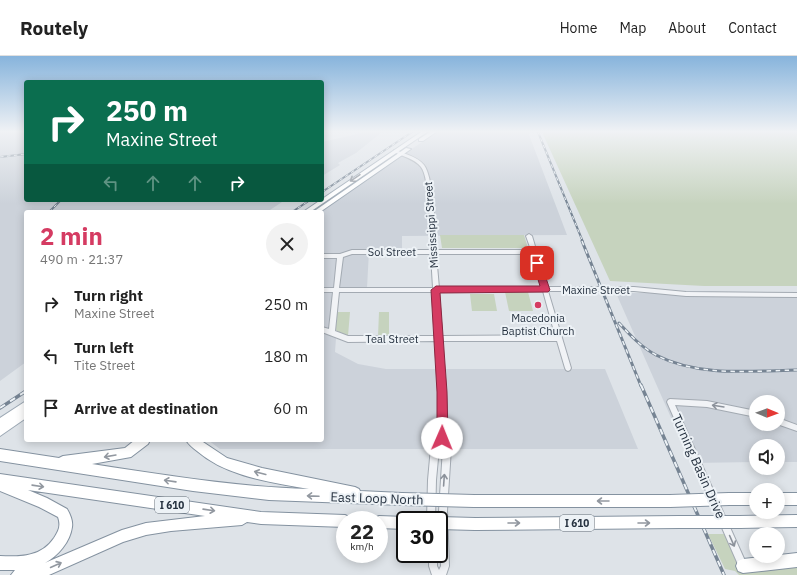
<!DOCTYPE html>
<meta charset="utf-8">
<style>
:root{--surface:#fff;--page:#f2f2f2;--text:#222;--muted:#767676;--line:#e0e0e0;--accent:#d53b62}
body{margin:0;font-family:"IBM Plex Sans",sans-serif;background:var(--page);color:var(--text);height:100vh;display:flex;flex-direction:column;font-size:15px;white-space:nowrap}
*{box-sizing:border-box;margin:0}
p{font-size:13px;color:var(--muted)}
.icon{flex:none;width:22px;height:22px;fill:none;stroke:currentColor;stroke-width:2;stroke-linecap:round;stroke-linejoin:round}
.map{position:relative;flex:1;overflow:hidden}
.side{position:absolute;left:24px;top:154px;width:300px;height:232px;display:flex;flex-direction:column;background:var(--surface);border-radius:4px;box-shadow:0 2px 10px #0003}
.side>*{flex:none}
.top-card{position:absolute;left:24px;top:24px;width:300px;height:122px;border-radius:4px;box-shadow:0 2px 10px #0003;background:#0b6e4f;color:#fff;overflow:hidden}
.needle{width:26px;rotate:91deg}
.fabs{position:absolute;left:749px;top:339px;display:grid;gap:8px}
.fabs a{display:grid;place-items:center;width:36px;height:36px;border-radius:50%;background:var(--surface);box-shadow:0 2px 10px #0003;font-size:20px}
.speed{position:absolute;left:336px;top:455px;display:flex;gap:8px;font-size:20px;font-weight:700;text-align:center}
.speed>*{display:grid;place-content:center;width:52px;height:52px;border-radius:50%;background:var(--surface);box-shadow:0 2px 10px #0003;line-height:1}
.speed small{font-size:10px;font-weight:400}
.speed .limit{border:2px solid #111;border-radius:6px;background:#fff;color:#111}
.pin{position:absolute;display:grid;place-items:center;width:34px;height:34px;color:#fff;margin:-17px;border-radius:8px;box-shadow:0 2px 6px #0006}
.me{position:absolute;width:44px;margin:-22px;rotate:1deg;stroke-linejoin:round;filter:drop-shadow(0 0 3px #0008)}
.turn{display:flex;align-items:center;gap:14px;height:84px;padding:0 16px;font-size:18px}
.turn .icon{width:52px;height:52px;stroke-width:2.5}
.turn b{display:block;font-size:28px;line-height:34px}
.lanes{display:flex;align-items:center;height:38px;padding:0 16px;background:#0003;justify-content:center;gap:20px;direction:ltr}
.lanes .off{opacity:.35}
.round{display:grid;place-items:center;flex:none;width:42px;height:42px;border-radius:21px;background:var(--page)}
.headline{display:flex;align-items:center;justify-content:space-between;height:68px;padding:0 16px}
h1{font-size:24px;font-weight:800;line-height:30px;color:var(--accent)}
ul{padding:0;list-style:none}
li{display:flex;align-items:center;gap:12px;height:52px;padding:0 16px}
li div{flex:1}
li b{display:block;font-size:15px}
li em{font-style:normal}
header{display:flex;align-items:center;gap:24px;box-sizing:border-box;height:56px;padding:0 20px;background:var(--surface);border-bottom:1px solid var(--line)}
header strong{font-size:19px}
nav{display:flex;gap:22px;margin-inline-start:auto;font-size:14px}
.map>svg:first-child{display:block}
</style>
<header>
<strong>Routely</strong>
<nav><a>Home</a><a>Map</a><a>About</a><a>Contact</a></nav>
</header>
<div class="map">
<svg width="797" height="519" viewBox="0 0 797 519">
<rect width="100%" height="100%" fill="#dee3e8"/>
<path fill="#ccd2da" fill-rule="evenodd" d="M0,76H26V144H285L267,156H26V306L0,325Z
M366,76H382L356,97L338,107L340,109L322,120V86Z
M438,76H528L567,179L402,180V195H369L367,232H335L329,279L336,282L335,296L358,308L386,313H605L638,393H220L208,384H322V156H321L399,101Z
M616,237H797V406H778V390H756V406L691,407ZM756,346H778V368H756Z"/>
<path fill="#c6d3be" d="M542,76H797V230H704L610,225Z
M440,179H524L528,192H442Z
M505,236H528L533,255H509Z
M470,238H494L497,255H472Z
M337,256H350L348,280L337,275L335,273Z
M379,256H389V280H378Z
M708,478H725L742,515L797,509V519H739L735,515L725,513Z"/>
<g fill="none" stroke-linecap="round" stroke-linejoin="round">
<g stroke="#a3aab2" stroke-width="2">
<path id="minor" d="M394,94H396C405,98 418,101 424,109C434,122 435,176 436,194H531L526,180L529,178L532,180L547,231H634L686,236L797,237V241L686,240L634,235H548L571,312L570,314L568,315L566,314L565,312L557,285H442L447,350L446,382L451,392L447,455L449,510L446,519H432L429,510V498H437V510L439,514L441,510L439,455L443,392L441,389L439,392L436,424L435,464H427L428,424L431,391L438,381L439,350L436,285L348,286L322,276V271L329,273L333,236H322V232H334L337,202H322V198H340L352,194H431C430,177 430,122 421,111C415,103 402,100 394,96ZM352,198H431L433,232H339L343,201ZM436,198H532L541,231L439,232ZM543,235L555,279L442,280L439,236ZM339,236H433L436,280H348L335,275Z
M670,343L707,345L756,355V361L707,351L675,349L746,507L747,510L746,513L743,514L740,513L667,346L668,344Z
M778,362L797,369V375L777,368H778Z"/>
</g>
<g stroke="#9da9b5" stroke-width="2">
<path id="major" d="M421,76H427L310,156H303Z
M430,76H436L423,85H419V83Z
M406,92L411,93L320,156H313Z
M26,345V362L0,380V362Z"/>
</g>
<g stroke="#8492a0" stroke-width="2">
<path id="highway" d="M135,384H150L148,388L131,401L92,408C164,419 236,431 309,433C271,426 227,421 197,395C193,392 189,389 186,384H200L227,402L262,412L355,431L359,433L360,435L402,437L406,439L408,443L406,447L402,449L269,444L193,435L0,405V393L59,402L63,400L125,392Z
M0,418L261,456L345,459L349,461L351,464H345V471L261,468L247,466L242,469L171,475L146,479L123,486L49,519H11L15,514H0V500C21,501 41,501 54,482C59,474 61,470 58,461L39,451L0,435ZM28,434L205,460L146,467L122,474L47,506L45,507C58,500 70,486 72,471C73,465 70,458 67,453L47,442Z
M729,437H756V449H729L725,447L723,443L725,439Z
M778,437H797V449H778Z
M474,439H670L674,441L676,445L674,449L670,451H474L470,449L468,445L470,441Z
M797,459V471L740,472L736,470L734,466L736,462L740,460Z
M379,460L405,461L410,464H405V473L379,472V464H374L375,462Z
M679,460L683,462L685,466L683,470L679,472L475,474L471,472L469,468L471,464L475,462Z
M797,497V511L743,517L738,515L736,510L738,505L743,503Z"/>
</g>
<use href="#minor" fill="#f1f3f6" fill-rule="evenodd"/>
<use href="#major" fill="#fff" fill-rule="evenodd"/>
<use href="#highway" fill="#fff" fill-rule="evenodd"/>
<g stroke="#768493" stroke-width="2">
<path id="rail-far2" d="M24,76L26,82
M538,76L583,186
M0,101L26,98
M322,136L412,76
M49,156L61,144
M292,156L310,144"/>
</g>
<g stroke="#768493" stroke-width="3">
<path id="rail-far1" d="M582,185L641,330
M619,267C630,279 641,291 656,299C698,321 751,315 797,314"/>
</g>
<g stroke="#768493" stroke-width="3.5">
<path id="rail" d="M641,329L724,519
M0,352L26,335"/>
</g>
<use href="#rail-far2" stroke="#edf2f6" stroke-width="1" stroke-dasharray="3.5" stroke-linecap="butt"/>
<use href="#rail-far1" stroke="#edf2f6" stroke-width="1.5" stroke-dasharray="4.5" stroke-linecap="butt"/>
<use href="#rail" stroke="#edf2f6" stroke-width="2" stroke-dasharray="6" stroke-linecap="butt"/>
<g stroke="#8492a0" stroke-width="14" stroke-linecap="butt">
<path id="highway-bridge" d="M402,443L474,445
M670,445L729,443
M679,466H740
M439,467L475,468"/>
</g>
<use href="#highway-bridge" stroke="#fff" stroke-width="12"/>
</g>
<defs><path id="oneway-shaft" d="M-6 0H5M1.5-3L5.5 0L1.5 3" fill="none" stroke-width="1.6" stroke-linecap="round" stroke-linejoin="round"/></defs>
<g stroke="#9298a0">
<use href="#oneway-shaft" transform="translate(355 122) rotate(146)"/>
<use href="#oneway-shaft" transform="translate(110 400) rotate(170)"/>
<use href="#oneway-shaft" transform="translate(260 417) rotate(-165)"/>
<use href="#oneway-shaft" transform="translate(170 425) rotate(-172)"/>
<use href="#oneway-shaft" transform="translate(38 430) rotate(8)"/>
<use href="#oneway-shaft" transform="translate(313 440) rotate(-178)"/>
<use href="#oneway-shaft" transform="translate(603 445) rotate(-180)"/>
<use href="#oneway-shaft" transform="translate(209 454) rotate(8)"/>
<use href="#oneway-shaft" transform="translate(514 467)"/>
<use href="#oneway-shaft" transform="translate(644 467)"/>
<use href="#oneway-shaft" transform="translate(56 509) rotate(-24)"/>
</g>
<g stroke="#8c929b">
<use href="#oneway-shaft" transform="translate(718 350) rotate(-171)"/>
<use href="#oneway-shaft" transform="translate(444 424) rotate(-86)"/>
<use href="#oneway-shaft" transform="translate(732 485) rotate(66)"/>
</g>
<linearGradient id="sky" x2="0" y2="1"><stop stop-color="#87b4dc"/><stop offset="0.51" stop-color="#f0f2f5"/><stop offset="1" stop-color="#f0f2f5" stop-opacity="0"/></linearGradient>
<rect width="797" height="148" fill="url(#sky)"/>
<path fill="#d53b62" stroke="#8a2640" d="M537,204L541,207L550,234L548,236L440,237L447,336L448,382L446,386L442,387L438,386L437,382V336L431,234L436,230H540L533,207Z"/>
<circle fill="#d53b62" stroke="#edf2f6" stroke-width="1.5" cx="538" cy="249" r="4"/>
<g text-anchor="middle" stroke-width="4" stroke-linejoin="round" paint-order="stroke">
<g fill="#edf2f6" stroke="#626c77" stroke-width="1">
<rect x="155" y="441" width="34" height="16" rx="3"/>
<rect x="560" y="459" width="34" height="16" rx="3"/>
</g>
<g font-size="10" font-weight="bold" fill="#263240">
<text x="172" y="453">I 610</text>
<text x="577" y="471">I 610</text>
</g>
<g font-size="11" fill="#263240" stroke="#edf2f6">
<text transform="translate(431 169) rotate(-94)" y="4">Mississippi Street</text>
<text x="392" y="200">Sol Street</text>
<text x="596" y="238">Maxine Street</text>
<text x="392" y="287">Teal Street</text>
</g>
<g font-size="11" fill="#263240" stroke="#edf2f6">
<text x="538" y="266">Macedonia<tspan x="538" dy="13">Baptist Church</tspan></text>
</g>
<g font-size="13" fill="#263240" stroke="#edf2f6">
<text transform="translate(699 410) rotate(66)" y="5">Turning Basin Drive</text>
<text transform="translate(377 442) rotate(2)" y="5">East Loop North</text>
</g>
</g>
</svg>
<div class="fabs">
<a><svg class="needle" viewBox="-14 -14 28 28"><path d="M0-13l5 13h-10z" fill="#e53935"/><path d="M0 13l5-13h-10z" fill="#767676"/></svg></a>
<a><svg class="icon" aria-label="sound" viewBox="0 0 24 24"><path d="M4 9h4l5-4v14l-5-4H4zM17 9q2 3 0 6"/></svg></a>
<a>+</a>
<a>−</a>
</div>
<div class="speed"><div>22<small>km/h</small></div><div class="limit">30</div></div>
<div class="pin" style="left:537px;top:207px;background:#d93025"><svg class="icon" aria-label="arrive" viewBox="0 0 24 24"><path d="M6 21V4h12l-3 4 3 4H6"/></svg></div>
<svg class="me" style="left:442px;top:382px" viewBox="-20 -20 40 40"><circle r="19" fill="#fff"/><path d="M0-13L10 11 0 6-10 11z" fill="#d53b62"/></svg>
<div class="top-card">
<div class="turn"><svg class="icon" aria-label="right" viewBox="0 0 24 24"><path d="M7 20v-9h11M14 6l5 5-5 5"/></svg><div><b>250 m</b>Maxine Street</div></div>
<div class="lanes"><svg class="icon off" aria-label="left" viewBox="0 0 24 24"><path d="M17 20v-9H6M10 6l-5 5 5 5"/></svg><svg class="icon off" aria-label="ahead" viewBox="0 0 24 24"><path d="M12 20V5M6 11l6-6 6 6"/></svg><svg class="icon off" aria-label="ahead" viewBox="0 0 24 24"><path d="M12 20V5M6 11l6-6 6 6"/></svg><svg class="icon" aria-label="right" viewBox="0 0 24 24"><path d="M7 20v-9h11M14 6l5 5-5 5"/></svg></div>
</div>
<section class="side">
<div class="headline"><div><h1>2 min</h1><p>490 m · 21:37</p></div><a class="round"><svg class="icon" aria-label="close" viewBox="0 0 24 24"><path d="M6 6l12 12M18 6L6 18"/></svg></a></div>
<ul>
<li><svg class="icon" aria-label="right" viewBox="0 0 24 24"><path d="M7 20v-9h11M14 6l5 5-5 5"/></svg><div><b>Turn right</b><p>Maxine Street</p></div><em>250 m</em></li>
<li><svg class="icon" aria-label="left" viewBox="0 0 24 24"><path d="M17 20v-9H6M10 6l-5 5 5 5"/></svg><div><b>Turn left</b><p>Tite Street</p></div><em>180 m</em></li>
<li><svg class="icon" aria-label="arrive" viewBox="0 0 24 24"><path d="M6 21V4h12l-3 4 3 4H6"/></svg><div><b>Arrive at destination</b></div><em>60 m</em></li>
</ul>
</section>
</div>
